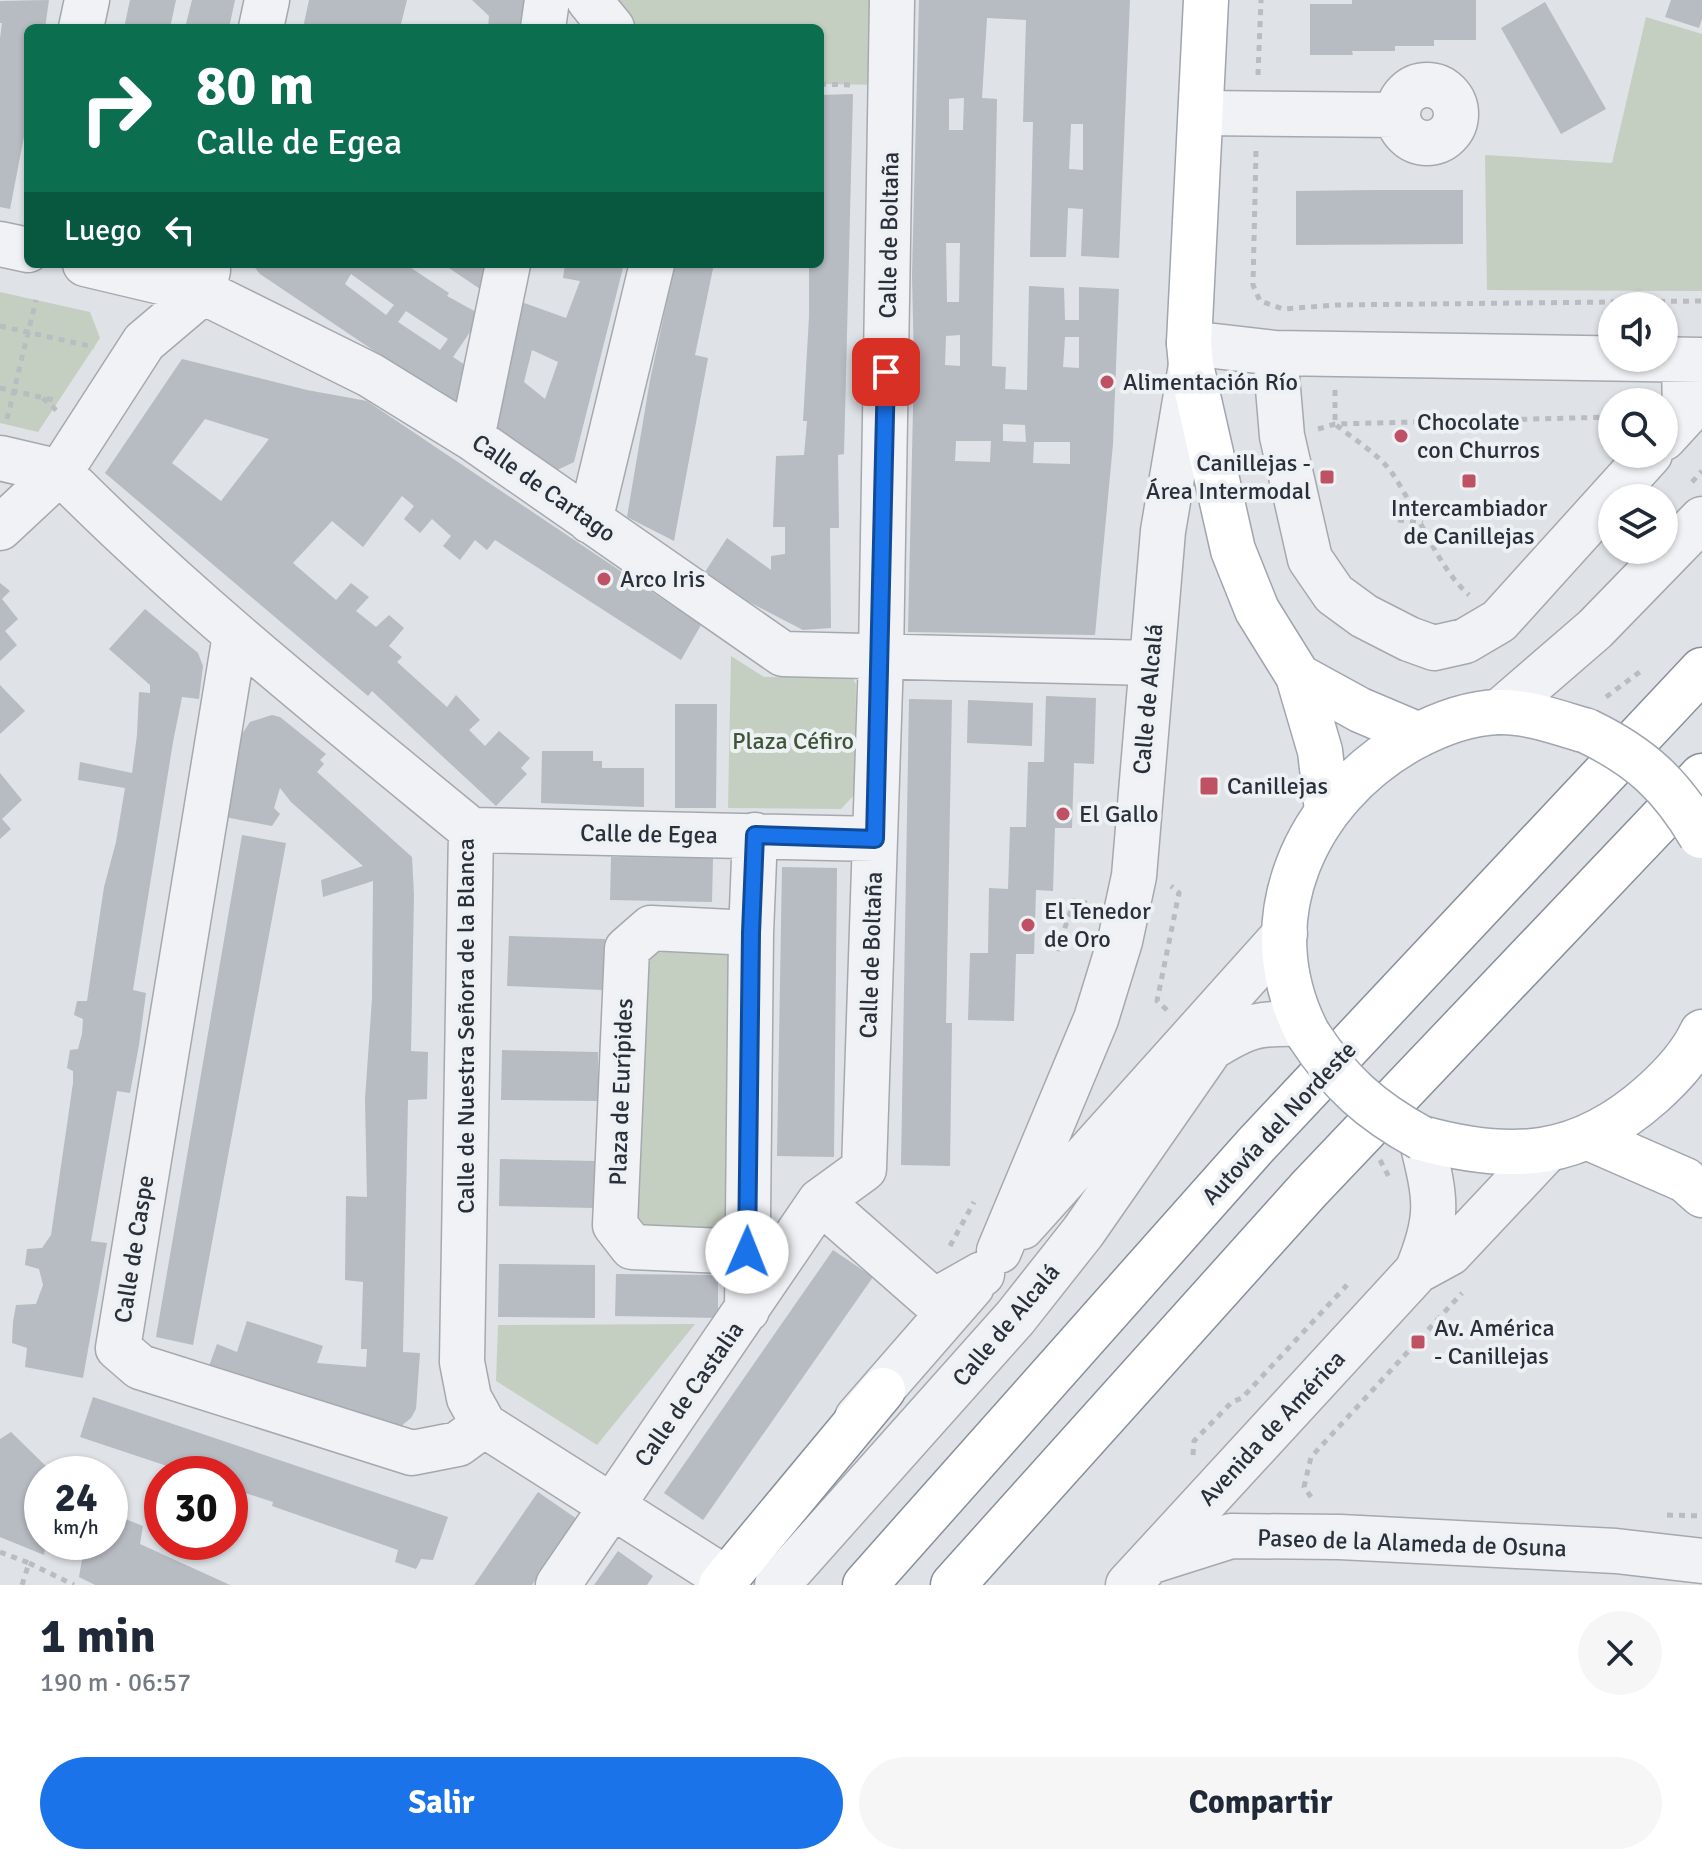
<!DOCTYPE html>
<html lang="es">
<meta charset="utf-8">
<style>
:root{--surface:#fff;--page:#f6f6f7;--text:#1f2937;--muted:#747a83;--accent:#1a73e8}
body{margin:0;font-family:Signika,sans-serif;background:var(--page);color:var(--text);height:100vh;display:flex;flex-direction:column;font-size:30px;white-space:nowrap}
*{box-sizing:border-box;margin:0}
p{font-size:26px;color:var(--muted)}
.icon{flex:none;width:44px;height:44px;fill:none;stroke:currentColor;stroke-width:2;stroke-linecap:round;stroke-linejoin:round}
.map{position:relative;height:1585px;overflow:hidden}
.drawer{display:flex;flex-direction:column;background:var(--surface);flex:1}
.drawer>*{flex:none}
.banner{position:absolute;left:24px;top:24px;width:800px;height:244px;border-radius:12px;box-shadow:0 2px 6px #0004;background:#0b6e4f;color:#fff;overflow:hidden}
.tools{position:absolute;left:1598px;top:292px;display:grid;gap:16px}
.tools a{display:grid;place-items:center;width:80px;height:80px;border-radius:50%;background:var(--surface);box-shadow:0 2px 6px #0004;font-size:40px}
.speed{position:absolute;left:24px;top:1456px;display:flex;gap:16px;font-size:40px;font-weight:700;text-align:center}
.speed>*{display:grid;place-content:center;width:104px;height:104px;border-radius:50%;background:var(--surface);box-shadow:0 2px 6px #0004;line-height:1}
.speed small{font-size:20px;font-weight:400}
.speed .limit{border:12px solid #d22;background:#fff;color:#111}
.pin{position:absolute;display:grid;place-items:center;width:68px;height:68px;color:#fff;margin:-34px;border-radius:16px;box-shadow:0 4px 12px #0006}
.me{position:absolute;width:88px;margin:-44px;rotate:1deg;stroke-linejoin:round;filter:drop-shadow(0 0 6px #0008)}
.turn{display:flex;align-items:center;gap:28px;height:168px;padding:0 40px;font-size:36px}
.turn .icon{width:104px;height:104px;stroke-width:2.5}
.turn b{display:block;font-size:56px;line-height:68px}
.then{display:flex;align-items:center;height:76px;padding:0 40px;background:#0003;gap:16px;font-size:30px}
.round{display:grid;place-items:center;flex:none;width:84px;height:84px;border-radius:42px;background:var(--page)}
.summary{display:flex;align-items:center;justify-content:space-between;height:136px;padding:0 40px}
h1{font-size:48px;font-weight:800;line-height:60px}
.action{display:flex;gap:16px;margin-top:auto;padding:16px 40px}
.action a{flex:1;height:92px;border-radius:48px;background:var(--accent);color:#fff;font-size:32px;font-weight:800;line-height:92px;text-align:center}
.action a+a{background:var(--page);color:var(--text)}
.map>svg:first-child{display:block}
</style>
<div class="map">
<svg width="1702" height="1585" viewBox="0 0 1702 1585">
<rect width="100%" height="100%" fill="#dfe2e6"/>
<path fill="#c5cfc1" d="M589,0H892V85L820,84V28H612Z
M1646,17L1702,34V291L1487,290L1485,155L1612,163Z
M0,292L90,312L100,338L38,432L0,423Z
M731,656L764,677L851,676L856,684L855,794L841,809L728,808Z
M743,938L738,1247L637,1240L633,953Z
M695,1324L597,1445L496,1381L498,1325Z"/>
<path fill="#b7bbc2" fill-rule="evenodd" d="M49,0L45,28H28V116L10,209L0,207V38L2,23H0V1Z
M130,0H176L170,28H124Z
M192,0H235L229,28H185Z
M309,0H407L400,28H303Z
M472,0H533L530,28H488L489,16Z
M919,0H1130L1119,258L1081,256L1083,209L1068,208L1066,257H1030L1033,122H1023L1026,20L987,18L982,98L997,99L992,366L1006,367L1005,389L1027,390L1029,286L1064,288L1065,320H1079V287L1119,289L1113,444L1095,635L908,632L914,365L912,275ZM964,98L963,130H949V99ZM1071,124H1083V170L1069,169ZM946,243H960L959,302H947ZM960,335V366L945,365L946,336ZM1065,337H1079V368L1063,367ZM1003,424L1025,425L1026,442L1003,441ZM956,441H991L990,462L955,461ZM1034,442H1070V464L1033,463Z
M1352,0H1476V40H1434V46H1395V51H1352L1353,55H1310V4H1352Z
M1671,0H1702V19L1699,28L1665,17Z
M1545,2L1606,109L1561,134L1501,28Z
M853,94L844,454L838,455L839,528H830L831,628L803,630L749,602L705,572L727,538L771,570V556L785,554V527H773L776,456L804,455L807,421H803L809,317V264H820V95Z
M1378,190H1463V244L1296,245V191Z
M252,264H405L449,293L447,296L487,318L474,336L470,332L453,357L477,373L453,404L260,274ZM351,274L394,305L386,315L345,284ZM406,311L448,339L440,350L398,322Z
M443,264H495L489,295Z
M565,264H624L574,462L555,471L492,429L516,300L566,318L580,281L563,278ZM532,350L558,362L545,399L524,382Z
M675,264H714L695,355L708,358L674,541L627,517L650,380Z
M182,359L307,390L367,401L701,625L681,660L495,540L487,550L475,540L460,560L443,546L451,536L432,519L420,533L404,519L414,506L402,496L363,547L332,521L293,563L336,600L351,583L369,597L356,611L376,627L389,615L404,628L389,646L402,657L397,662L447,707L456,695L480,720L469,730L485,746L499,731L530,758L521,768L527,774L496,806L372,691L368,696L105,473ZM205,419L269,439L221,501L172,463Z
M0,583L10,591L2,599L18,619L5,631L17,645L0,661Z
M145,609L198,653L203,666L199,699L182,697L173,742L133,990L146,993L139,1045L130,1093L117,1091L91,1241L107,1243L83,1378L25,1367L27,1348L12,1343L13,1322L16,1305L36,1304L43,1285L39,1269L25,1265L27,1249L42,1248L51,1235L73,1083V1071L67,1068L70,1050L78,1049L82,1034L83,1019L74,1015L77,1001H87L104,887L116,842L125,788L78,780L80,762L132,773L137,735L139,692L150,693V685L109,649Z
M0,685L25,711L0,734Z
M1046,696L1096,698L1094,764L1074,763L1072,828H1055L1053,891L1036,890L1034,954H1016L1014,1021L968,1020L970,953H988L989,888L1008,889L1010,827H1026L1028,762H1044Z
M909,699L952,700L946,1023H952L950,1166L901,1165Z
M968,700L1033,703L1032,746L967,743Z
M675,704H717L716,808H675Z
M272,715L280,717L326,754L320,760L324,764L317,772L412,857L414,895L411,1051L428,1052L427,1099L408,1100L403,1352L420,1353L416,1409L411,1418L400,1427L209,1366L217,1344L237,1352L247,1321L323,1346L317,1363L366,1367L367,1349H361L363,1282L345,1280L346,1196L367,1197L365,1099L372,999L373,881L323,897L321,880L363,866L291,802L280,788L274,808L280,814L272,826L225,817L240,737L250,722Z
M542,751H593V761H602V768H644V807L541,803Z
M0,773L22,800L2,819L11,829L0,839Z
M242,835L286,843L193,1345L156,1337Z
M611,857L713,858L712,902L610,900Z
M782,867L837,868L834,1157L777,1156Z
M509,936L605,939L603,990L507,986Z
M502,1050L598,1052V1101L501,1100Z
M500,1159L596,1161L595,1208L499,1206Z
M833,1250L873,1277L703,1520L664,1493Z
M499,1264L595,1265V1318L498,1317Z
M616,1274L718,1275V1318L615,1316Z
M93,1397L448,1517L433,1560L421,1559L416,1569L395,1562L398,1550L272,1506L273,1502L230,1488V1474H191L80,1437Z
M11,1432L54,1474H42V1542H46L44,1555L0,1537V1439Z
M538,1492L577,1519L532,1585H474Z
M110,1513L143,1526L140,1544L230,1585H95L79,1577L85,1542H110Z
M618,1551L653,1576L647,1585H594Z"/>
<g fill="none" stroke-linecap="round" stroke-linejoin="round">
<g stroke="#a5a9af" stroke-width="47">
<path id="minor" d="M589,0L612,28
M892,0L881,658L864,1169L820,1201L934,1301L982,1274
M81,28L87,0
M261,28L267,0
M543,28L547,0
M1398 114a29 29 0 1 1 58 0a29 29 0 1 1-58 0Z
M1201,113L1398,115
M0,244L28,250
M85,264L203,292L370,375L472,438L783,654L1151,663
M1189,343L1275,353L1702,360
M1275,353L1282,436L1310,559L1334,594L1364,616L1409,639L1434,648L1465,641L1499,621L1650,454
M472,438L508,264
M1664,438L1685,415L1684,361
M0,458L60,472
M60,472C188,601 331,715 471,830L462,1362L469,1398L484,1425L714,1571
M590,521L652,264
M0,528L60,472L144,342L203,292L208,270
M235,635L118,1348L140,1367L412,1453L458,1444L484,1425
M1499,712L1595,629L1702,519
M471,830L875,839
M1022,1227L1285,934
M999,1251L1096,1019L1120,941L1134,876L1163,531L1191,365
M747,1252L632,1247L615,1225L627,949L651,928L751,933
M1417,1271L1450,1253L1546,1151
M747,1310L751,933L755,835
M857,1418L972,1286
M1152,1561L1231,1536L1340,1537L1616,1551L1702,1561
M558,1585L820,1201
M777,1585L1015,1318L1083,1232L1211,1048C1249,1024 1258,1023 1302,1024
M1128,1585L1417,1271C1441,1214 1435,1196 1421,1138"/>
</g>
<g stroke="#9fa6b0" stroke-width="47">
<path id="major" d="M1206,0L1189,343L1191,365L1233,550L1257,610L1298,676L1320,751L1327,811
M1298,676L1360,710L1419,735
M1308,1034C1249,921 1305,798 1411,739C1437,725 1469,713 1498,712C1527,711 1559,723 1587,731
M1421,1138C1512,1163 1579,1159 1652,1094C1671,1077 1691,1056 1702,1032
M1589,1138L1685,1180L1702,1195"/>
</g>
<g stroke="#88909b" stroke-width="47">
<path id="highway" d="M721,1585L883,1390
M865,1585L1255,1146L1702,670
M953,1585L1309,1189L1702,776"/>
</g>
<path stroke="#b9bcc1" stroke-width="5" stroke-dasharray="6 6" stroke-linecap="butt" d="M1258,75L1261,0
M820,84L851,85
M1256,151L1253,285L1260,301L1283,309L1336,305L1702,301
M0,326L94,347
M0,388L58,401
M1335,390V424C1353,439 1379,454 1392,473C1418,511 1436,566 1469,595
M43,398L57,411
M7,419L36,300
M1318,429L1335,424L1612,417
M1692,482L1702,471
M1398,520L1423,523
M1606,697L1641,671
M1057,951L1074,901L1091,904
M1167,1010L1157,1001L1179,893L1171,886
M950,1246L974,1202
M1193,1455L1194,1441L1232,1402L1242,1398L1347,1285
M1311,1497L1304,1487L1311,1457L1462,1293
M1667,1515L1702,1516
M0,1552L29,1563L22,1585
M29,1563L74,1585"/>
<use href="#minor" stroke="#f1f2f5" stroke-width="44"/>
<use href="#major" stroke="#fff" stroke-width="44"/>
<use href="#highway" stroke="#fff" stroke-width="44"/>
<g stroke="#9fa6b0" stroke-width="47" stroke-linecap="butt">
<path id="major-bridge" d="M1587,731C1641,757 1671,785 1701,836
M1308,1034C1340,1083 1370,1110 1421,1138"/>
</g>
<path stroke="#b9bcc1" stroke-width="5" stroke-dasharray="6 6" stroke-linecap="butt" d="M1380,1160L1389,1177"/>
<use href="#major-bridge" stroke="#fff" stroke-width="44"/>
</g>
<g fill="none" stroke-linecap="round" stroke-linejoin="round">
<g stroke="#114b97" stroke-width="20">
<path id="route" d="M747,1252L751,933L755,835L875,839L886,372"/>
</g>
<use href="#route" stroke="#1a73e8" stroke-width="14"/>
</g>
<g fill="#be5163" stroke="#eef1f4" stroke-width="3">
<circle cx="1107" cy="382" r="8"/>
<circle cx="1401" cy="436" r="8"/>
<rect x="1319" y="469" width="16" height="16" rx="4"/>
<rect x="1461" y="473" width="16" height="16" rx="4"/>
<circle cx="604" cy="579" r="8"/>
<rect x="1199" y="776" width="20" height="20" rx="4"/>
<circle cx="1063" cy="814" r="8"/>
<circle cx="1028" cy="925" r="8"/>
<rect x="1410" y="1334" width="16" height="16" rx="4"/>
</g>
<g text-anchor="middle" stroke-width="8" stroke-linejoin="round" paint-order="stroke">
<g font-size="24" fill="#29303b" stroke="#eef1f4">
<text transform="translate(889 235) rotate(-89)" y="8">Calle de Boltaña</text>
<text transform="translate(544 488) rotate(35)" y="8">Calle de Cartago</text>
<text transform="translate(1148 699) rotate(-85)" y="8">Calle de Alcalá</text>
<text transform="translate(649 834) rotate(1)" y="8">Calle de Egea</text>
<text transform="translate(871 955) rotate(-88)" y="8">Calle de Boltaña</text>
<text transform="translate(466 1026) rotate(-90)" y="8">Calle de Nuestra Señora de la Blanca</text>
<text transform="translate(621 1092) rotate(-88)" y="8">Plaza de Eurípides</text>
<text transform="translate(1279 1123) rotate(-47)" y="8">Autovía del Nordeste</text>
<text transform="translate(134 1249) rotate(-81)" y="8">Calle de Caspe</text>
<text transform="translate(1006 1325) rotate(-50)" y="8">Calle de Alcalá</text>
<text transform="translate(689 1394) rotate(-55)" y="8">Calle de Castalia</text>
<text transform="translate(1272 1428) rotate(-47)" y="8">Avenida de América</text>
<text transform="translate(1412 1543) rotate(2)" y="8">Paseo de la Alameda de Osuna</text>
</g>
<g font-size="24" fill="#29303b" stroke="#eef1f4" text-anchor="start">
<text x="1123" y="390">Alimentación Río</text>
<text x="1417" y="430">Chocolate<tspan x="1417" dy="28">con Churros</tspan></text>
<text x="1311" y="471" text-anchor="end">Canillejas -<tspan x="1311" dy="28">Área Intermodal</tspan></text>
<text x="1469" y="516" text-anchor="middle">Intercambiador<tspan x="1469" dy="28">de Canillejas</tspan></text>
<text x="620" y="587">Arco Iris</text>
<text x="1227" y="794">Canillejas</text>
<text x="1079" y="822">El Gallo</text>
<text x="1044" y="919">El Tenedor<tspan x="1044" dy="28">de Oro</tspan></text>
<text x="1434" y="1336">Av. América<tspan x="1434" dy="28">- Canillejas</tspan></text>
</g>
<g font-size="24" fill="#3e5538" stroke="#eef1f4">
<text x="793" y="749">Plaza Céfiro</text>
</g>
</g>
</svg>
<div class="tools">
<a><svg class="icon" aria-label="sound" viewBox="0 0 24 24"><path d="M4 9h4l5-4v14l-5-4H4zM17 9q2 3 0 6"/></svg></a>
<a><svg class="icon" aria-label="search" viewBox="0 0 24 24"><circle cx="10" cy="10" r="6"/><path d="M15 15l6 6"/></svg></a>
<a><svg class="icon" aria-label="layers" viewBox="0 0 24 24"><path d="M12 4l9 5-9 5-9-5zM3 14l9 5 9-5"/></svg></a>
</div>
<div class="speed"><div>24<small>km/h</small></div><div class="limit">30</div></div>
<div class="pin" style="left:886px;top:372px;background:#d93025"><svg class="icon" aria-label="arrive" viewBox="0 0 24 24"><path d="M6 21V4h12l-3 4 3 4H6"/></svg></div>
<svg class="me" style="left:747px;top:1252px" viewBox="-20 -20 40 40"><circle r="19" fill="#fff"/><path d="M0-13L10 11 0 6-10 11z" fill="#1a73e8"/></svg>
<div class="banner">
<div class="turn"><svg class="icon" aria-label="right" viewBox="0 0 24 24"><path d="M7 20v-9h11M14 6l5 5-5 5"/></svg><div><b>80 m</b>Calle de Egea</div></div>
<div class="then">Luego<svg class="icon" aria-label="left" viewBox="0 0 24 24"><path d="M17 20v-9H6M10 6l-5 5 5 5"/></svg></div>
</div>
</div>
<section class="drawer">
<div class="summary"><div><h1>1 min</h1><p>190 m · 06:57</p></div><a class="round"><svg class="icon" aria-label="close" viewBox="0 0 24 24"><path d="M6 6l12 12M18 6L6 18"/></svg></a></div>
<div class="action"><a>Salir</a><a>Compartir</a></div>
</section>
